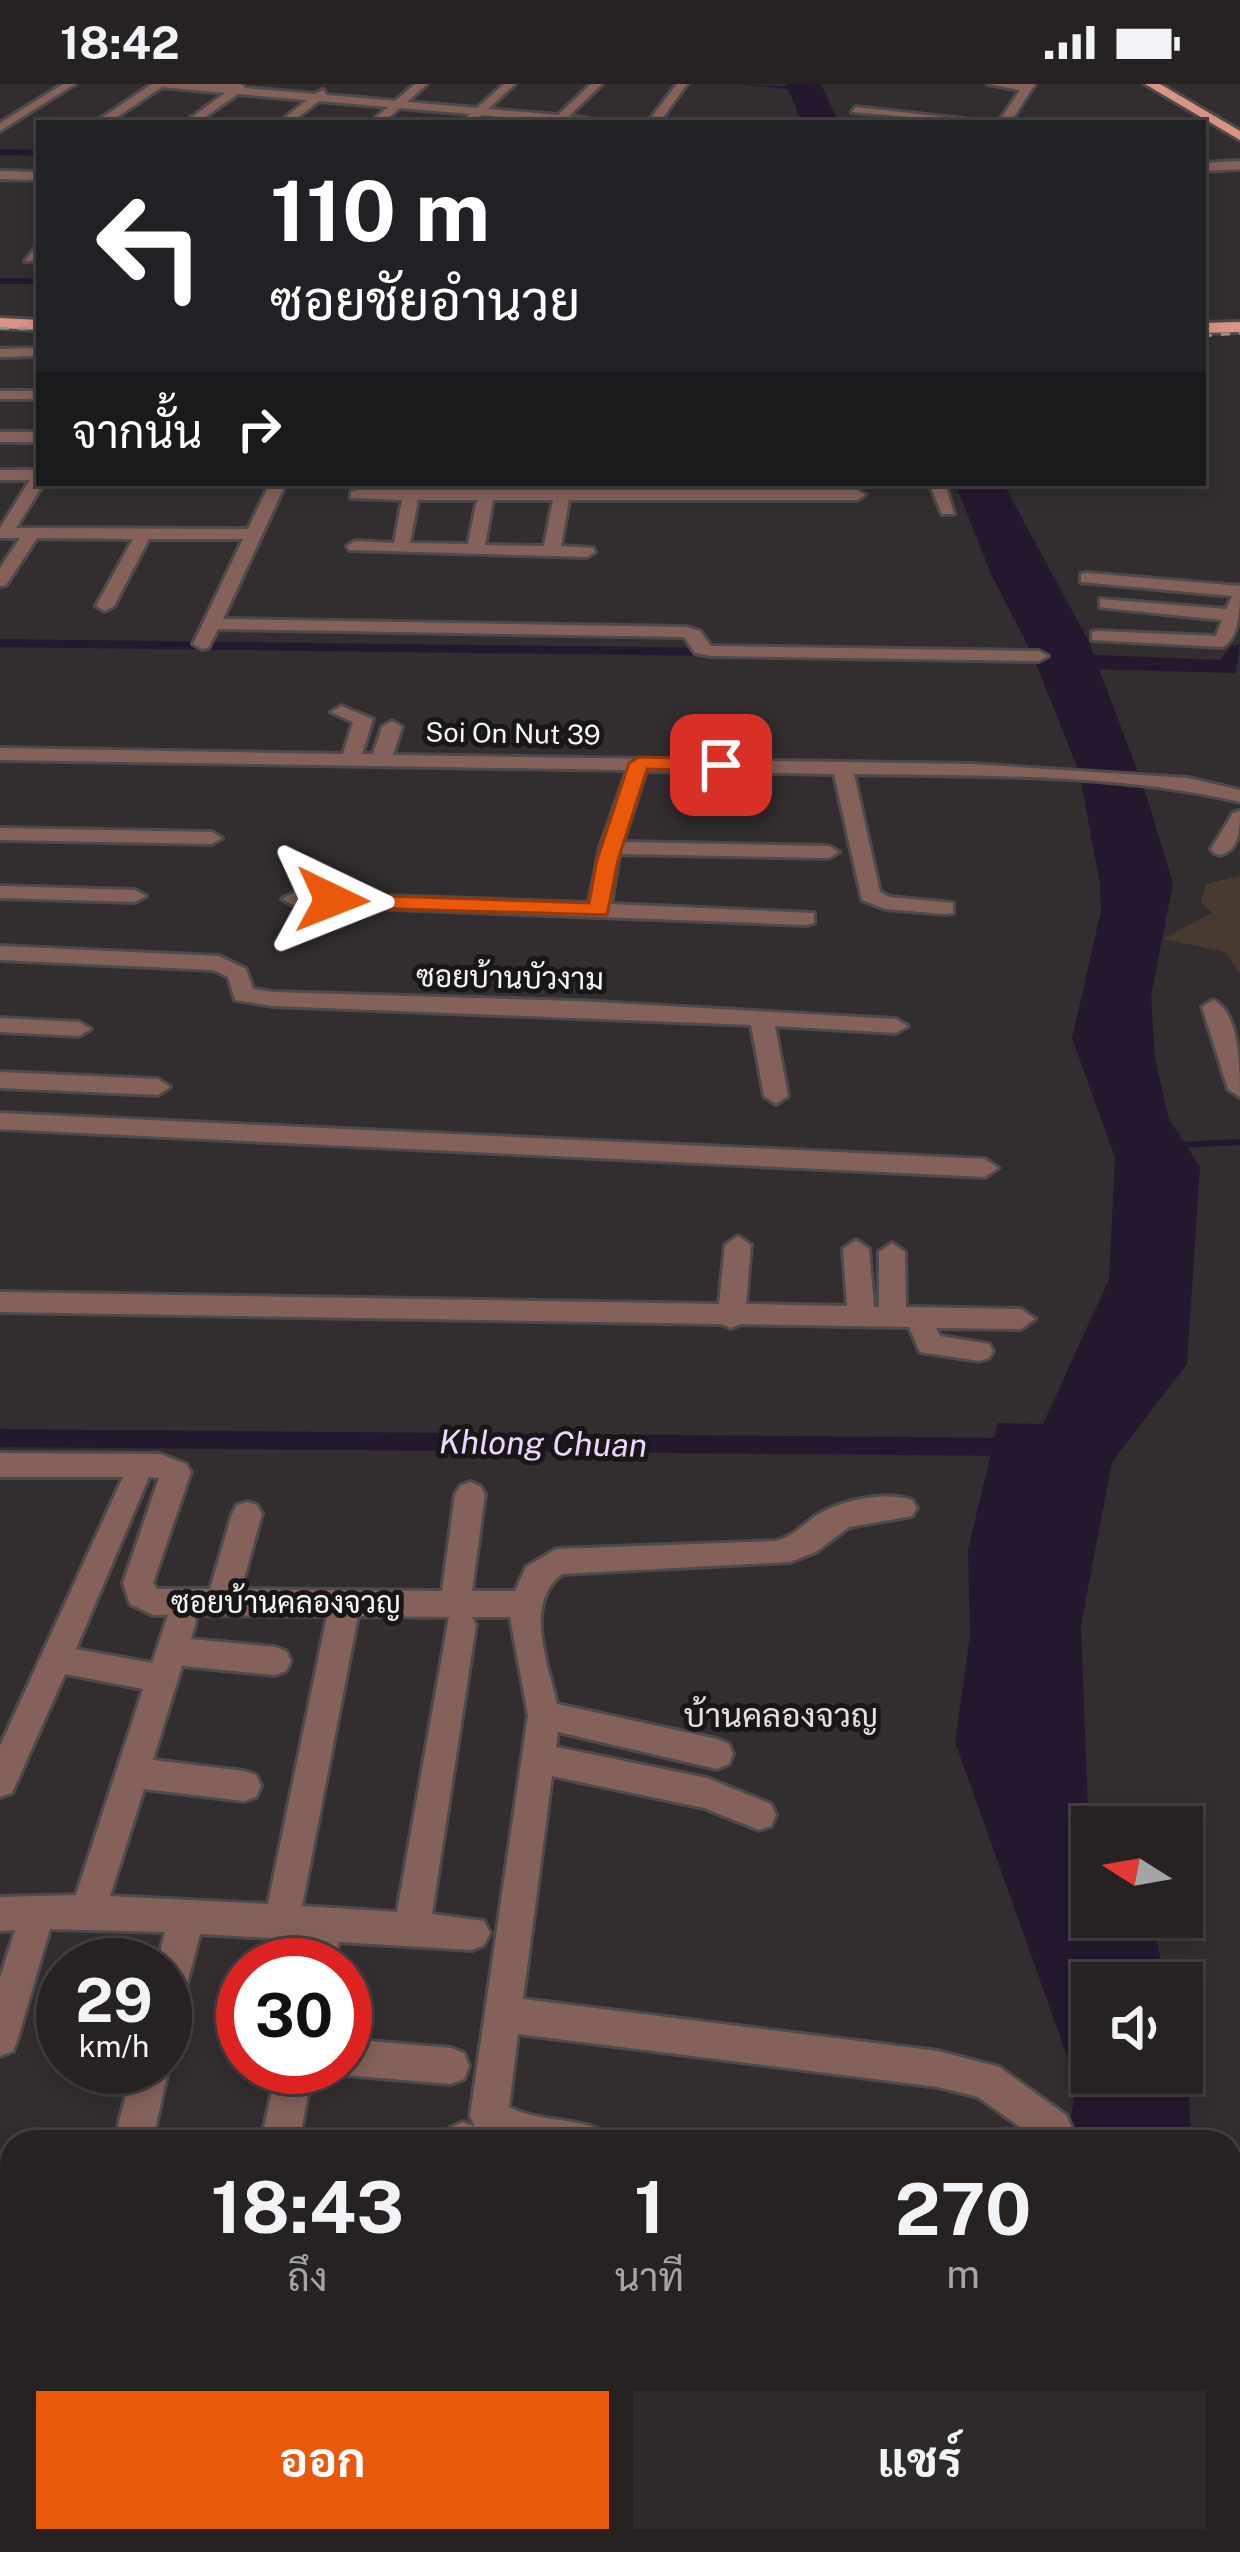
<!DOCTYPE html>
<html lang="th">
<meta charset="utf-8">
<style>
:root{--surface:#262222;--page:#2e2a2a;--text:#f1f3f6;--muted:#a4a4a5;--line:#423f40;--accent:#ea580c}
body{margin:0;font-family:"Public Sans",Sarabun,sans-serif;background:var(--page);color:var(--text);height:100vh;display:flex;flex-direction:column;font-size:45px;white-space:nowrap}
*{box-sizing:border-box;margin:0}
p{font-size:39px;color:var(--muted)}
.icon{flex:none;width:66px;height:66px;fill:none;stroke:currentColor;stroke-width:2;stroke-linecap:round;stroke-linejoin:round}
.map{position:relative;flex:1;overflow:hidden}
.panel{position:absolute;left:0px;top:2046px;width:1242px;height:423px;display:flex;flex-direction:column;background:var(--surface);border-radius:36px 36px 0 0;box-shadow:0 6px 18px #0003,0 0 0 3px var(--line)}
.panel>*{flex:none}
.hud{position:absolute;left:36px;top:36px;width:1170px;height:366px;border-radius:0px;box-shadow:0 6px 18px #0003,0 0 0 3px var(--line);background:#202124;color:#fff;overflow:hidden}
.needle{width:78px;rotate:281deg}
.controls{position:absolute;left:1071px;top:1722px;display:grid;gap:24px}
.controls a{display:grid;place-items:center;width:132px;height:132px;border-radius:0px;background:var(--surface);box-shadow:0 6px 18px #0003,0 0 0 3px var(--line);font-size:60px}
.speed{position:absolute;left:36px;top:1854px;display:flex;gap:24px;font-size:60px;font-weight:700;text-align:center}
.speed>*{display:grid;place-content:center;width:156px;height:156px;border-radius:50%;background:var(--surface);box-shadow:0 6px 18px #0003,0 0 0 3px var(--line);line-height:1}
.speed small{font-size:30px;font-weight:400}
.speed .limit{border:18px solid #d22;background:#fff;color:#111}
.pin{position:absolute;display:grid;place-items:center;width:102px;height:102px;color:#fff;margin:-51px;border-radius:24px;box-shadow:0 6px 18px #0006}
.me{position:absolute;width:132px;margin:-66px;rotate:92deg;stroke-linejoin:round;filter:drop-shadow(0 0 9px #0008)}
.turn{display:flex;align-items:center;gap:42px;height:252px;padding:0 36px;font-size:54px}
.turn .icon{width:156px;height:156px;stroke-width:2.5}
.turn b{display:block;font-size:84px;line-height:102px}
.then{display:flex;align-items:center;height:114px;padding:0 36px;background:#0003;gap:24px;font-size:45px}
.eta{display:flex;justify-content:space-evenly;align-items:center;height:204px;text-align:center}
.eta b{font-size:72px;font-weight:700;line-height:84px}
.action{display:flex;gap:24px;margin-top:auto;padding:24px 36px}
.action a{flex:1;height:138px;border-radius:0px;background:var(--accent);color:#fff;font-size:48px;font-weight:700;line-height:138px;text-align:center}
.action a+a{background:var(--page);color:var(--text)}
.status{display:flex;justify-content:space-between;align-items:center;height:84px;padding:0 60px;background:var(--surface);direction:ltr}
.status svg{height:33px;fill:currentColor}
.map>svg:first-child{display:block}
</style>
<div class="status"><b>18:42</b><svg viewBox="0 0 49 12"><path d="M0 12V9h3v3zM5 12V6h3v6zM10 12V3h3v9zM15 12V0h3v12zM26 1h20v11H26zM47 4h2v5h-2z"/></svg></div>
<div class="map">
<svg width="1240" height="2468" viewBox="0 0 1240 2468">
<rect width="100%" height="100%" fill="#322d2e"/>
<path fill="#483a2f" d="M369,399H556L560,407H386L367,403Z
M1240,792V890L1225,868L1163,855L1212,829L1201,818L1206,800Z"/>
<path fill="#24182e" d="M786,0H821L839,39H802Z
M955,399H1003L1088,556L1144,704L1173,799L1151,912L1155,975L1169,1035L1200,1083L1187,1280L1112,1378L1081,1541L1092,1833H1151L1166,1899H1092V1989H1182V1966L1188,1992L1191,2058H1067L1075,2009L1072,1986L955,1658L970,1552L968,1466L998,1339L1043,1340L1109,1195L1115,1074L1072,954L1101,827L1100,800L1079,688L1033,572L991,490Z
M873,2457H1015L1012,2468H869Z"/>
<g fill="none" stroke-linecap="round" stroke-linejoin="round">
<path stroke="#24182e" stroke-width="6" d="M1178,1061L1240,1058"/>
<path fill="#24182e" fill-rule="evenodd" d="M737,0L810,4L806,7Z
M0,65L39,66V72L0,71Z
M0,194H39V200H0Z
M0,555L719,564L726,568L719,572L0,563Z
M0,1345L1019,1354L1027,1357L1030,1363L1027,1369L1019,1372L0,1363Z"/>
<path fill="#24182e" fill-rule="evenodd" d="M1240,560L1236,589L1089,585L1095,601L1083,608L1071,601L1062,577L1074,570L1220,576L1231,562Z"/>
<g stroke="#4e494a" stroke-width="6">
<path id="minor" d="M63,0H75L0,47V39Z
M152,0H241L245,4L315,10L323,6L327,11L395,17L415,0H427L407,18L477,24L504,0H515L488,25L558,31L591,0H602L569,32L614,39H550L482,31L469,39L464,36L470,30L400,24L382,39H369L388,23L319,17L291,39H278L307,16L238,10L197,39H184L225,9L162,3L108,39H94Z
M677,0H687L659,39H647Z
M988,0H1035L1010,39H998L1020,6Z
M856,23L972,36L978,39L852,28Z
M1240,77V85L1203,87V79Z
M0,87L39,88V96L0,95Z
M39,159L35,177H25Z
M39,264V272L0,273V265Z
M0,307H39V315H0Z
M0,348H39V358H0Z
M0,386H39V399H44L16,444L248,445L270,399H286L223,535L686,543L700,547L711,562L1039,567L1048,572L1039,577L711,572L695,569L684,553L218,545L208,564L202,565L193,560L243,455H149L114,522L105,527L96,522L133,455L37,454L6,501L0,502V484L20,454H0V444L30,396H0Z
M929,399H945L954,430H942Z
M357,406H857L865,411L857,416H569L561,462L593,464L595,468L587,473L349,466L347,462L355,457L394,459L402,416L351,414V408ZM418,416H477L468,460L410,459ZM493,416H553L544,462L485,461Z
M1087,489L1240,502C1240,523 1240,553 1223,563L1092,556V548L1098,547L1216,552L1222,536L1106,524L1100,523V515L1226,525L1232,512L1081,498V490Z
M341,622L373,635L362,670H373L382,643L392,637L402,643L393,671L971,680L1188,694L1240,706V718C1116,689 981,692 854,690L880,808L890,813L953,819V829L945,830L885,825L862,816L834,690L646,687L623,758L829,762L839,768L829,774L619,770L611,820L814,829V839L806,841L293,821L282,815L293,809L589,819L600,764L627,686L0,676V664L343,670L353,638L331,628Z
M1240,727C1240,743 1240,766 1221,771L1214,769L1211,765L1233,729Z
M0,744L212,748L222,754L212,760L0,756Z
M0,802L135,806L146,812L135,818L0,814Z
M0,862L219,872L246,885L253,905L273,908L578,917L896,935L908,942L896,949L775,942L788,1012L776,1020L764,1012L751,941L273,922L235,916L228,893L214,886L0,876Z
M1213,916C1240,928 1240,985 1240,1013L1228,1005L1202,923Z
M0,934L79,938L91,945L79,952L0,948Z
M0,988L158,995L170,1003L158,1011L0,1004Z
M0,1029L985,1075L998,1084L985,1093L0,1045Z
M738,1152L751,1161L746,1220L847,1222L843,1165L856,1156L869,1165L874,1223H879V1168L892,1159L905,1168L906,1223L1021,1225L1035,1235L1021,1245L936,1244L940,1252L989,1260L993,1267L989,1274L979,1277L920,1268L909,1243L741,1240L731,1244L721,1240L0,1228V1208L719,1220L725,1161Z
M0,1369L160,1370L186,1380L191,1388L153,1499L157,1505H210L232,1430L237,1421L247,1418L257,1421L262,1430L241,1505L442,1507L455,1410L460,1402L470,1398L480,1402L485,1410L472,1507H515L526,1483L556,1465L776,1457C795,1452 802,1441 817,1431C841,1416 886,1407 912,1416L917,1424L912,1432L849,1443L816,1468L790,1478L562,1490C523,1520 548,1579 557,1620L717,1655L729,1660L733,1670L729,1680L717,1685L558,1648L556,1663L707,1694L771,1720L776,1731L771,1742L759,1746L704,1724L552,1692L523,1915L938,1967L999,1983L1066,2031L1072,2044L1066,2057H1040L978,2013L938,2003L518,1950L509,2023C537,2038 570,2033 598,2045L604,2058H498L478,2047L482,2058H443L450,2044L463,2038L475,2043L470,2032L528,1631L510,1533H472L476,1541L432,1830L484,1837L490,1849L484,1861L472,1866L339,1858L334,1881H298L304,1856L200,1850L178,1935L165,1940V1881H157L165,1848L50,1845L18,1954L13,1967L0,1972V1894L15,1846L0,1847V1813L76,1811L143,1605L65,1590L12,1709L0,1713V1662L123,1393H0ZM149,1393L159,1394L123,1499L130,1520L153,1531H168L152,1579L76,1565ZM194,1531L327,1532L268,1820L110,1812L144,1705L244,1717L256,1713L261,1702L256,1691L244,1687L153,1676L182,1582L275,1591L286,1587L291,1577L286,1567L275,1563L191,1555L196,1537ZM358,1532L449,1533L397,1828L302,1822Z
M345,1955L451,1964L464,1969L469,1982L464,1995L451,2000L345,1991L331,1983H345Z
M165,1972L169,1983L152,2058H114L133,1983H165Z
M277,1983H313L299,2058H261Z
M16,2457H60L57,2468H13Z
M141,2457H185L181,2468H137Z"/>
</g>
<g stroke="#4e494a" stroke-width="6">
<path id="major" d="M1145,0H1160L1240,47V56Z
M0,234L39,236V246L0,244Z
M1240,238V248L1203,249V239Z"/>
</g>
<use href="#minor" fill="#846259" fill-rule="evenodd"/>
<use href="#major" fill="#d99483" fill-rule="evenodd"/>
<path stroke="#949090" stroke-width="3" stroke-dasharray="9 9" stroke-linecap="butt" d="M0,244L39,245
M1203,252L1240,249"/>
</g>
<path fill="#ea580c" stroke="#983908" stroke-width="3" d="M639,673L721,675L731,681L721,687L647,685L618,776L607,831L332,823L321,816L332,810L589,819L597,776L629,679Z"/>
<g text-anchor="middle" stroke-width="10" stroke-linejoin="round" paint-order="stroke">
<g font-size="27" fill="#f7f4f4" stroke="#181616">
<text transform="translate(513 650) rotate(1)" y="9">Soi On Nut 39</text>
</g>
<g font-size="30" fill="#f7f4f4" stroke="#181616">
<text transform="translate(510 894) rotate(1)" y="10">ซอยบ้านบัวงาม</text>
<text x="286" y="1529">ซอยบ้านคลองจวญ</text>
</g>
<g font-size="33" font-style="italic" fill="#ecd6fe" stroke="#181616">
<text transform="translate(543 1359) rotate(1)" y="12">Khlong Chuan</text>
</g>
<g font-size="33" fill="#e5dfe0" stroke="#181616">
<text x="781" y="1643">บ้านคลองจวญ</text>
</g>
</g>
</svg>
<div class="controls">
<a><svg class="needle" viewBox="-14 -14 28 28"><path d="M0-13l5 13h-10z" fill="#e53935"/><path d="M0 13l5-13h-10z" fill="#a4a4a5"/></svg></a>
<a><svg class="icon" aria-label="sound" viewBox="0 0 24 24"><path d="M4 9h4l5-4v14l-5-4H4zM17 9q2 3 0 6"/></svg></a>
</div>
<div class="speed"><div>29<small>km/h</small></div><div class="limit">30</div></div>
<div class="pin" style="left:721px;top:681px;background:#d93025"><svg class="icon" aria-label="arrive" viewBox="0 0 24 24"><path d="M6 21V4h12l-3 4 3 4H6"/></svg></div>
<svg class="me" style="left:332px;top:816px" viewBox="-20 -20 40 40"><path d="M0-17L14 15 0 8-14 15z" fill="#ea580c" stroke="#fff" stroke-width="4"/></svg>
<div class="hud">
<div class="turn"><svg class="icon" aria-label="left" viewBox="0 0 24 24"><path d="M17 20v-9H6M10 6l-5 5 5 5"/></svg><div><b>110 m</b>ซอยชัยอำนวย</div></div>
<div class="then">จากนั้น<svg class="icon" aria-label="right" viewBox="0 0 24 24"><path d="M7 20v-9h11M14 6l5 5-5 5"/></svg></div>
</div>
<section class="panel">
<div class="eta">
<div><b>18:43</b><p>ถึง</p></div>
<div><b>1</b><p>นาที</p></div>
<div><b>270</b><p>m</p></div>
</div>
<div class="action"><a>ออก</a><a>แชร์</a></div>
</section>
</div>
